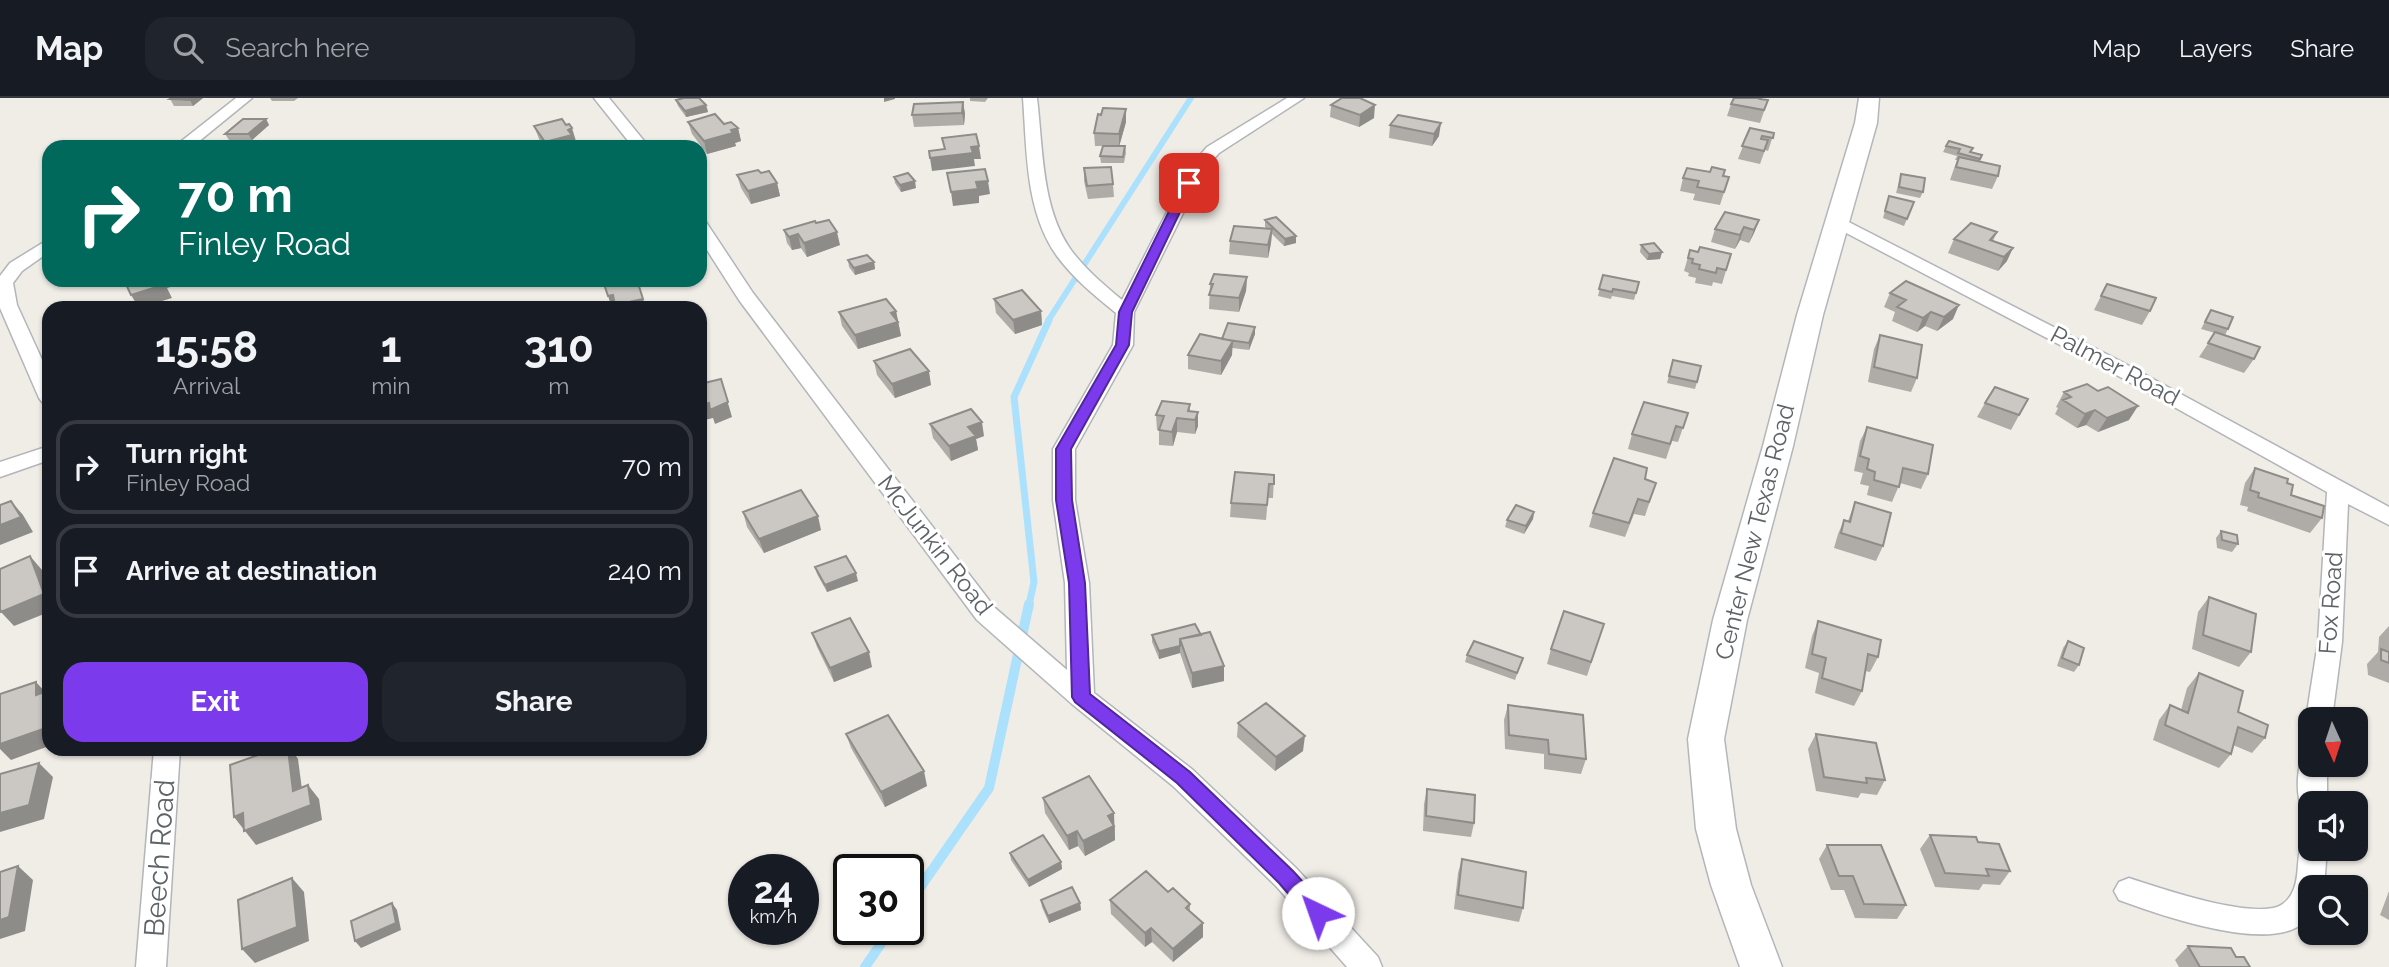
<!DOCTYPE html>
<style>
:root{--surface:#171b24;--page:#20242c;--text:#f1f3f6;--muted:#9ea1a6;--line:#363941;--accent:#7c3aed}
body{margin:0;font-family:Raleway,sans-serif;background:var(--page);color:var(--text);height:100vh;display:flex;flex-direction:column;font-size:26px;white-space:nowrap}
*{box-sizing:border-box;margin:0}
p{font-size:23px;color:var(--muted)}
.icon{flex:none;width:38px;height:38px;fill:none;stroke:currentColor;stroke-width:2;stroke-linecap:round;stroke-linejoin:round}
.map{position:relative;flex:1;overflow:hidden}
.details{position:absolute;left:42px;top:203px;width:665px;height:455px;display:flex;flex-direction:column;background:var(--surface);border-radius:21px;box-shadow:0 2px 5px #0004}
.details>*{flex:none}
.banner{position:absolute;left:42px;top:42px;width:665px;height:147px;border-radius:21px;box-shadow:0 2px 5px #0004;background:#00695c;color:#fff;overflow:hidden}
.needle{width:46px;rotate:177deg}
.buttons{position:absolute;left:2298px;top:609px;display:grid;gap:14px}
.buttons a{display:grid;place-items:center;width:70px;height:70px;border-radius:14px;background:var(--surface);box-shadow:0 2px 5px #0004;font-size:35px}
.speed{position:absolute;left:728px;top:756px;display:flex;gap:14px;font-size:35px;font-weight:700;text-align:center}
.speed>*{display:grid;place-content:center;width:91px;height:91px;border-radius:50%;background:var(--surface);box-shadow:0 2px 5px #0004;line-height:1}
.speed small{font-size:18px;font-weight:400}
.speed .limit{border:4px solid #111;border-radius:10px;background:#fff;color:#111}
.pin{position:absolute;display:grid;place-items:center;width:60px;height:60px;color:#fff;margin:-30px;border-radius:14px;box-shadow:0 4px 10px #0006}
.me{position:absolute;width:77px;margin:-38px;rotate:318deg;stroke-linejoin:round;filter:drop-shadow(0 0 5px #0008)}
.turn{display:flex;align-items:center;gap:24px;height:147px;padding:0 21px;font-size:32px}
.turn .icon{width:91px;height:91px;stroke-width:2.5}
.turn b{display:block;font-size:49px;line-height:60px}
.eta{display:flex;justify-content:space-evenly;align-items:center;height:119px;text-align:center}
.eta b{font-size:42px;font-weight:700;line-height:49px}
.primary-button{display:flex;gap:14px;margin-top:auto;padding:14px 21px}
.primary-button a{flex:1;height:80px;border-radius:21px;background:var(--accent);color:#fff;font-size:28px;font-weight:700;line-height:80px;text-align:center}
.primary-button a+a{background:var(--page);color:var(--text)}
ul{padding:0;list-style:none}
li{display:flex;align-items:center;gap:21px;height:94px;margin:0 14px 10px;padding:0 7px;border:4px solid var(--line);border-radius:21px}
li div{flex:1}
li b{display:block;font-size:26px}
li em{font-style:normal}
header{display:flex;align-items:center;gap:42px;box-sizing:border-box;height:98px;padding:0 35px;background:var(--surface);border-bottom:2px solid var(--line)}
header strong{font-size:33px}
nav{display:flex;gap:38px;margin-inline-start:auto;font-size:24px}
.search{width:490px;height:63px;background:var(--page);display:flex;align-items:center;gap:18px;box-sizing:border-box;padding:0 24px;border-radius:21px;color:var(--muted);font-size:26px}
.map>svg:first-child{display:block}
</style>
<header>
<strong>Map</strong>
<div class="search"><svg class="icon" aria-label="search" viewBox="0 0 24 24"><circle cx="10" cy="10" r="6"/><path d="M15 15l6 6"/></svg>Search here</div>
<nav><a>Map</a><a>Layers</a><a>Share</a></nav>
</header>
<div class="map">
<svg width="2389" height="869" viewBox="0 0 2389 869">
<rect width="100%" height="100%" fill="#f0ede7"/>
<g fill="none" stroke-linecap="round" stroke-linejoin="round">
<path stroke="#abe1fd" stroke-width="6" d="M1048,223L1191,0"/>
<path stroke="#abe1fd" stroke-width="7" d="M1029,507L1034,484L1014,299L1049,222"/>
<path stroke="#abe1fd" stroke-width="10" d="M908,807L989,690L1029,506
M865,869L891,831"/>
<g stroke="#b2b5b9" stroke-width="3">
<path id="street" d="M236,0H252L192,49H174Z
M594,0H609L649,49H633Z
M1023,0H1037C1043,49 1041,110 1071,152C1085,171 1104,187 1122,202L1190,69L1207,49L1287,0H1304L1219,55L1205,71L1134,214L1133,247L1075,351V402L1089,485L1094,595L1193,672L1296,770L1378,859L1382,869H1347L1276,788L1173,688L1072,606L977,522L739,202L700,141V123L706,124L753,195L995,510L1067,572L1065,485L1053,402V351L1113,247L1116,215C1095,198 1073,180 1057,158C1025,113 1027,53 1023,0Z
M1837,118L2118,262L2389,409V427L2348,406L2342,544L2332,621H2310V628L2306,621L2318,544L2327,394L2104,270L1831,127L1828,123Z
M49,141V154L22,173L13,185L17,207L49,277V306L42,304L39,300L0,210V178L10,165Z
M49,348V362L0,379V364Z
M154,651H180L166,869H136Z
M2310,657V667H2327V705H2310V715L2303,713C2296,699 2296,673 2303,659Z
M2310,740V751H2327L2324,789H2310C2310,798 2313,814 2307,821C2276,859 2157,816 2119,802L2114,793L2119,784L2129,780C2162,791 2245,819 2277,809C2283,807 2289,801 2292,795C2301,779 2295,759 2303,742Z"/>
</g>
<g stroke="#b3b7bb" stroke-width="3">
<path id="secondary" d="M1859,0H1879L1877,25L1823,217L1793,348L1747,522L1724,641L1736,731L1751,787L1782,869H1740L1711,787L1696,731L1688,641L1713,522L1763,348L1797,217L1855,25Z"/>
</g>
<use href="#street" fill="#fff" fill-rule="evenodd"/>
<use href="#secondary" fill="#fff" fill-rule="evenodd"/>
</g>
<path fill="#afaca8" d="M203,0L193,8H174L170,1Z
M270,0H298L294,3H272Z
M970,0H988L985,4L970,3Z
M1761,1L1768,2L1760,25L1727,18L1731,6Z
M676,2L706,7L708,14L686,19L678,8Z
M963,4L965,16L964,27L914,29L912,17Z
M1331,7L1374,20L1359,29L1330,19Z
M1398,17L1439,38L1432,48L1389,40L1390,27Z
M266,21L269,27L252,42H229L225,36Z
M688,24L724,26L738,30L741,43L735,45L736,48L707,56L692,36Z
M1126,24L1119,48H1125L1126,55L1124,65H1101L1100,58L1105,48H1095L1094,35Z
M534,28L576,43L574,44L576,49H544L539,41Z
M1750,30L1774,35L1768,53L1765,52L1760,66L1738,61Z
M1946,48L1973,50L1971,54L1982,57L1980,64L1998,78L1992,91L1950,82L1957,62H1955L1957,58L1943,54Z
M1084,70L1113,86L1114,99L1088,101L1084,83Z
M761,75L777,85L780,98L751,106L741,90L737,77Z
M1901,76L1923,94L1920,100L1896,95Z
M1723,78L1729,79L1720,107L1693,102L1695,96L1680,93L1683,80Z
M894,79L916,90L901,94L895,85Z
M1889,98L1914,104L1904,128L1883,120Z
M1265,122L1296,138V145L1284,148L1272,136L1271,145L1268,160L1229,156L1230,143L1267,131L1265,129Z
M1759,122L1754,135L1749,145L1740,142L1735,151L1711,144L1715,131Z
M784,132L840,147L807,159L801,150L792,152L787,145Z
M1997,134L1993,143L2007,163L1998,173L1948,155L1954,141Z
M1641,147L1662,154L1660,161L1647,162L1640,154Z
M1690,152L1698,154L1731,156L1722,186L1713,184L1712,188L1695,185L1696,180L1688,178L1689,175L1684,173Z
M848,162L874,164L875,171L855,177L849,169Z
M1603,177L1639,184L1634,202L1612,198L1611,201L1598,198Z
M1247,179L1246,193L1239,214L1209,211L1210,186Z
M2107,186L2150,213L2142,227L2094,212Z
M1890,195L1953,221L1937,233L1925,228L1917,234L1892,223L1895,214L1884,209Z
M994,201L1041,213L1042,227L1015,236L996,215Z
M2211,212L2228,231L2225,237L2254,261L2244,275L2199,259L2215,235L2201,231Z
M896,213L901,238L858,251L842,228L839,214Z
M1255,236L1249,252L1232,250V257L1221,277L1188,271V257L1222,241Z
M1880,237L1917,280L1911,294L1868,284L1874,251Z
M1673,262L1697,284L1695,291L1667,285Z
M874,263L931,287L895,300L877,277Z
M2064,294L2129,322L2098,334L2086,327L2077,330L2055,316L2058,310L2056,309Z
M2028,301L2011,332L1977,319L1985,305Z
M1190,306V313L1198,314V328L1195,336L1177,334L1173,348L1159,347V332H1157L1156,317Z
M1688,315L1678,344L1672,343L1666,361L1628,351L1632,336Z
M930,326L984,338L976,341L978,352L951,363L933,340Z
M1867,329L1928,376L1921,391L1900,385L1892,404L1867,397L1869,388L1860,386L1863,375L1854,373L1860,343Z
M2255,370L2287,385L2291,397L2322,420L2310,435L2247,413L2248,409L2240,407L2245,385Z
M1274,377L1273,400H1268L1266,422L1230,419L1231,405Z
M1645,381L1651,400L1645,418L1634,416L1625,439L1589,429L1593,415Z
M1855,404L1883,448L1876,463L1834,450L1838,436L1844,422L1848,423Z
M743,414L821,432L764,455L747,429Z
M1534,414L1533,421L1524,436L1505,429L1507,422Z
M2221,433L2238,446L2232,454L2217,450L2216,440Z
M815,469L858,483L827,494L817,476Z
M2209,499L2251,554L2239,569L2192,551L2198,514Z
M1818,523L1878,559L1870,574L1865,573L1862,593L1854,608L1815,595L1819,575L1805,570L1812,538Z
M1195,526L1224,583L1192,590L1180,555L1159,561L1152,544V537Z
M1604,526L1587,578L1547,566L1551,551Z
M2389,528V585L2368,577L2367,566L2378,554L2379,539Z
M812,535L872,569L834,584L817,549Z
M2068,543L2079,567L2074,574L2057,568L2063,550Z
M1467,557L1523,560L1515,582L1465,564Z
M2199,575L2238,614L2265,640L2252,655L2233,647L2231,656L2219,670L2153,642L2159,622L2170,607L2181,612L2187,590Z
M1508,607L1586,661L1581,676L1544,671V656L1505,651L1504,622Z
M1238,625L1303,653L1275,673L1237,639Z
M846,636L927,688L885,709L851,650Z
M1816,636L1885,682L1877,697L1861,695L1858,700L1816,693L1808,651Z
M1427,691L1474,725L1471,739L1423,733L1424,706Z
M1043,700L1115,729V742L1085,758L1078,748L1069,752L1045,715Z
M1930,737L1978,744L2010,773L2000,787L1983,786L1979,792L1935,789L1920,751Z
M1827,747L1906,807L1897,821L1855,820L1844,792H1831L1819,761Z
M1010,755L1061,764L1062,771L1029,789L1011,762Z
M1462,761L1523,810L1519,824L1454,811L1458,775Z
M2389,793V822L2380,817Z
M1168,794L1190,806V814L1203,839L1173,864L1152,844L1145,849L1111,816L1110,802Z
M1041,802L1080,805L1081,812L1049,825L1042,809Z
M2188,848L2236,859L2250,869H2179L2175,862Z"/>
<path fill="#8e8c88" d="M192,0H203L193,8L190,2Z
M884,0H895V1L884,4Z
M963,4L965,16L964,27L962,15Z
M706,7L708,14L686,19L685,13Z
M1375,7L1374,20L1359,29L1360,17Z
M1126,11V24L1119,49V36Z
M266,21L269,27L252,42L248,36Z
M1441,25L1439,38L1432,48L1434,36Z
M572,30L576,43L574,44L576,49H547L545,44Z
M738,30L741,43L735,45L736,48L707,56L704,43Z
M979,48L981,61H974L975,68L932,73L930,60L971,49Z
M915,83L916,90L901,94L900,87Z
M988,83L990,96L979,98V105L953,108L951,94L976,84Z
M777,85L780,98L751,106L748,93Z
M1759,122L1754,135L1749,145L1754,132Z
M1744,129L1740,142L1735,151L1740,137Z
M1272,131L1271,145L1268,160V147Z
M837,134L840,147L807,159L804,145Z
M798,136L801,150L792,152L789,139Z
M1296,138V145L1284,148L1285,141Z
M2013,150L2007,163L1998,173L2004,159Z
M1662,154L1660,161L1647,162L1649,156Z
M874,164L875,171L855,177L854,170Z
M1247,179L1246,193L1239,214V200Z
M161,182H175L177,187L167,190L172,200L139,210L131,197Z
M637,182L646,210H612L608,198Z
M1959,207L1953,221L1937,233L1944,219Z
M896,213L901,238L858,251L855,237L891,215Z
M1041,213L1042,227L1015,236L1013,222Z
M1931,214L1925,228L1917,234L1923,220Z
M1255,229V236L1249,252V245Z
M1233,243L1232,257L1221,277V263Z
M929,273L931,287L895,300L892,286Z
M721,281L732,319L715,326L713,320L700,323V307L709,305Z
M2138,308L2129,322L2098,334L2107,320Z
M2095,312L2086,327L2077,330L2085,316Z
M1198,314V328L1195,336V322Z
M1177,320V334L1173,348L1172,334Z
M982,324L984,338L976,341L978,352L951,363L949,348L968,329Z
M11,403L23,417L33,434L0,447V427Z
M1534,414L1533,421L1524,436L1526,428Z
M818,418L821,432L764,455L759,441Z
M30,458L42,472L49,490V514L14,528L1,514Z
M856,475L858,483L827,494L825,487Z
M1180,548V555L1159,561V553Z
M869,554L872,569L834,584L830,570Z
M1224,568V583L1192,590V575Z
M36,584L47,596V593L49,595V611L36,597Z
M49,617V648L11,662L0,651V646Z
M1305,638L1303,653L1275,673L1276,659Z
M288,651H291L298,661L304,707L293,693Z
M39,665L53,679L44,721L0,734V715Z
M924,673L927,688L885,709L881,694Z
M308,687L319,701L322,722L256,747L234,719Z
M1114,715L1115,742L1085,758L1083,743L1108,718Z
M1077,733L1078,748L1069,752L1067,738Z
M1061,764L1062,771L1029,789L1028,782Z
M18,768L33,782L25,833L0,841V822Z
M292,780L304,794L309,843L255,865L242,851Z
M392,805L397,812L401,832L361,850L355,843Z
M1080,805L1081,812L1049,825L1048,818Z
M1203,825V839L1173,864V851Z
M1151,830L1152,844L1145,849V835Z"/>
<path fill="#cbc8c3" stroke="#8e8c88" stroke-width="2" d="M172,0H192L190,2L170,1Z
M684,0H699L706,7L685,13L676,2Z
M1342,0H1360L1375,7L1360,17L1331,7Z
M1734,0H1761L1760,1L1768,2L1764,12L1731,6Z
M963,4L962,15L912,17L914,6Z
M1103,10L1126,11L1119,36L1094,35L1098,16L1101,17Z
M715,16L724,26L731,24L738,30L731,32L733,35L704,43L688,24Z
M1398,17L1441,25L1434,36L1390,27Z
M243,21H266L248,36H225Z
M562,21L566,27L569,26L572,30L568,32L572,37L545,44L534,28Z
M1750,30L1774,35L1773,40L1762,38L1761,41L1768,42L1764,53L1742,48Z
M976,36L979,48L971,49L973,55L930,60L929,53L945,51L942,40Z
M1949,43L1973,50L1970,54L1982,57L1980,61L1958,55L1960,51L1946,48Z
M204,44L236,45L230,49H198Z
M1103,48H1125L1123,59L1100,58Z
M1959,59L2000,68L1998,78L1956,69Z
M1111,69L1113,86L1087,88L1084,70Z
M1712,69L1725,72L1723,78L1729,79L1724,94L1697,89L1699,83L1683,80L1687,70L1710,74Z
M985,71L988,83L976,84L978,91L951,94L947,75Z
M758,72L761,75L769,73L777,85L748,93L737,77Z
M908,75L915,83L900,87L894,79Z
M1901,76L1925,80L1923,94L1899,89Z
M1889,98L1914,104L1907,121L1885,113Z
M1725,114L1759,122L1754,132L1744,129L1740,137L1715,131Z
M1276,119L1296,138L1285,141L1265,122Z
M829,122L837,134L804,145L798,136L789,139L784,132L815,123L816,125Z
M1971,125L1997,134L1990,142L2013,150L2004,159L1954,141Z
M1234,128L1272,131L1268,147L1230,143Z
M1654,145L1662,154L1649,156L1641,147Z
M1700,149L1731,156L1726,172L1717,170L1716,175L1699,171L1700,167L1692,165L1693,161L1688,160L1690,152L1698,154Z
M867,157L874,164L854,170L848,162Z
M1214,176L1247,179L1239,200L1209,197L1213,186H1210Z
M1603,177L1639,184L1636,195L1613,191L1612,194L1599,191Z
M124,182H161L163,187L131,197Z
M621,182H637L643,201L615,207L613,197L608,198L604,186Z
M1906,183L1959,207L1944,219L1931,214L1923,220L1897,209L1906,202L1890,195Z
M2107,186L2156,200L2150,213L2101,198Z
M1022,192L1041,213L1013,222L994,201Z
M886,201L896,213L891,215L898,224L855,237L839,214Z
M164,206V210H149Z
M2211,212L2233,219L2228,231L2205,224Z
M1228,225L1255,229L1249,245L1222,241Z
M2215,234L2260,249L2254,261L2208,245Z
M1200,236L1233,243L1221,263L1188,257Z
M1880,237L1922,247L1917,280L1874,269Z
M910,251L929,273L892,286L874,263Z
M1673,262L1701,268L1697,284L1669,278Z
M721,281L728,304L710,312L709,305L700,307V286Z
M2087,286L2098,293L2108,289L2138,308L2107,320L2095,312L2085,316L2063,302L2071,299L2064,294Z
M1995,289L2028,301L2019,317L1985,305Z
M1162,303L1190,306L1188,313L1198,314L1195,322L1177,320L1172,334L1159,332L1164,318L1156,317Z
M1644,304L1688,315L1683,330L1676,328L1670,346L1632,336Z
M971,311L982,324L968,329L976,338L949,348L930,326Z
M1867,329L1933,347L1928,376L1903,370L1899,389L1874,382L1875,374L1867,371L1869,361L1860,358Z
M1614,360L1647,370L1645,381L1656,385L1649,404L1638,401L1629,425L1593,415Z
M2255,370L2288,381L2287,385L2293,387L2291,397L2324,408L2322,420L2258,399L2259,395L2250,392Z
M1235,374L1274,377V386H1269L1267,407L1231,405Z
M801,392L818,418L759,441L743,414Z
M11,403L21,419L0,427V407Z
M1855,404L1891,415L1883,448L1841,435L1844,422L1850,424Z
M1516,407L1534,414L1526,428L1507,422Z
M2221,433L2237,437L2238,446L2222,442Z
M30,458L44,496L1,514L0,511V471Z
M846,458L856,475L825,487L815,469Z
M2209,499L2256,516L2251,554L2203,537Z
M1564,513L1604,526L1591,564L1551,551Z
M850,520L869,554L830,570L812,535Z
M1818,523L1881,542L1878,559L1868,556L1862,593L1822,580L1826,560L1812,556Z
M1195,526L1201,537L1180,541V548L1159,553L1152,537Z
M1210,534L1224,568L1192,575L1180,541Z
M1474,543L1523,560L1517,575L1467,557Z
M2068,543L2084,550L2079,567L2062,560Z
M2381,551L2389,554V565L2381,562Z
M2199,575L2243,593L2238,614L2268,627L2265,640L2238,629L2231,656L2165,627L2170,607L2188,615Z
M36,584V597L47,593V600H49V617L46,618V630L0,646V596Z
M1266,605L1305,638L1276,659L1238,625Z
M1508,607L1583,617L1586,661L1549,656L1548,642L1509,637Z
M888,617L924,673L881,694L846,636Z
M1816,636L1876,645L1885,682L1866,680L1867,685L1824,679Z
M275,651H288L293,693L308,687L311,707L244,733L243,715L234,719L230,667Z
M39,665L29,707L0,715V676Z
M1089,678L1114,715L1108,718L1114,728L1083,743L1077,733L1067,738L1043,700Z
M1427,691L1475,697L1474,725L1426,718Z
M1043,737L1061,764L1028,782L1010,755Z
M1930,737L1976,739L1978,744L1999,746L2010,773L1986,771L1989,778L1945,775Z
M1827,747H1881L1906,807L1864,806L1853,778H1839Z
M1462,761L1526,774L1523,810L1458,797Z
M18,768L9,819L0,822V774Z
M1146,773L1168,794L1173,790L1190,806L1186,810L1203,825L1173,851L1151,830L1145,835L1110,802Z
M292,780L297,829L242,851L238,802Z
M1072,789L1080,805L1048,818L1041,802Z
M392,805L396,825L355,843L351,823Z
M2188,848L2231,850L2236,859H2244L2250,869H2200Z"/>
<path fill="#7c3aed" stroke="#51269a" stroke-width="2" d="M1189,82L1194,85L1132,214L1129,247L1071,351L1072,402L1085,485L1090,596L1190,674L1293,773L1326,809L1329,815L1326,822L1318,824L1311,822L1279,785L1177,685L1075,604L1072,599L1069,485L1056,402V351L1116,247L1119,214L1183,85Z"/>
<g text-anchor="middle" stroke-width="6" stroke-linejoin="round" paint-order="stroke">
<g font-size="24" fill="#5e6367" stroke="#fff">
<text transform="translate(2115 268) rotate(28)" y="8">Palmer Road</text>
<text transform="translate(1755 434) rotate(-76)" y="8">Center New Texas Road</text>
<text transform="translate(935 447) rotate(52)" y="8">McJunkin Road</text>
<text transform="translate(2331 505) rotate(-86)" y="8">Fox Road</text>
</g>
<g font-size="28" fill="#5e6367" stroke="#fff">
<text transform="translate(159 760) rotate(-86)" y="10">Beech Road</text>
</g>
</g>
</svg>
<div class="buttons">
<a><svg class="needle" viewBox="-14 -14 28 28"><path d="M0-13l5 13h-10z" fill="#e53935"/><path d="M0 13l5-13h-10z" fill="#9ea1a6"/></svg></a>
<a><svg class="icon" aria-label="sound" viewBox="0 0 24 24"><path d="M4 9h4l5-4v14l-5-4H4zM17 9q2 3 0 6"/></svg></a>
<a><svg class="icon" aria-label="search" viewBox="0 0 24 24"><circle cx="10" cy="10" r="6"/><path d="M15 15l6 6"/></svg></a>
</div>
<div class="speed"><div>24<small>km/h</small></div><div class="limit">30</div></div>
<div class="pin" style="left:1189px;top:85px;background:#d93025"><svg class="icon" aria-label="arrive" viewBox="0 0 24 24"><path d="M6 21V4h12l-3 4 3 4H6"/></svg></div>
<svg class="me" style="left:1318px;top:815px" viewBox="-20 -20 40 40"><circle r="19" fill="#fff"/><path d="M0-13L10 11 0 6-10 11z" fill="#7c3aed"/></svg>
<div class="banner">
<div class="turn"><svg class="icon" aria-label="right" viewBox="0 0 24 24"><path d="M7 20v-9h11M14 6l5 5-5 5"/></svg><div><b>70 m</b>Finley Road</div></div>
</div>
<section class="details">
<div class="eta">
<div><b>15:58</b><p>Arrival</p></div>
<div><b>1</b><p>min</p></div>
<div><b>310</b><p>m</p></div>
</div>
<ul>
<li><svg class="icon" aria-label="right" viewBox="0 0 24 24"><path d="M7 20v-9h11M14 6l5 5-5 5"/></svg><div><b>Turn right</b><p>Finley Road</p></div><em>70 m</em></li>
<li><svg class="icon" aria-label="arrive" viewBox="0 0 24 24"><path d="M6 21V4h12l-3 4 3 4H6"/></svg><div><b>Arrive at destination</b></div><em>240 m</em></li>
</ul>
<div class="primary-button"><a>Exit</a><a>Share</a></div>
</section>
</div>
